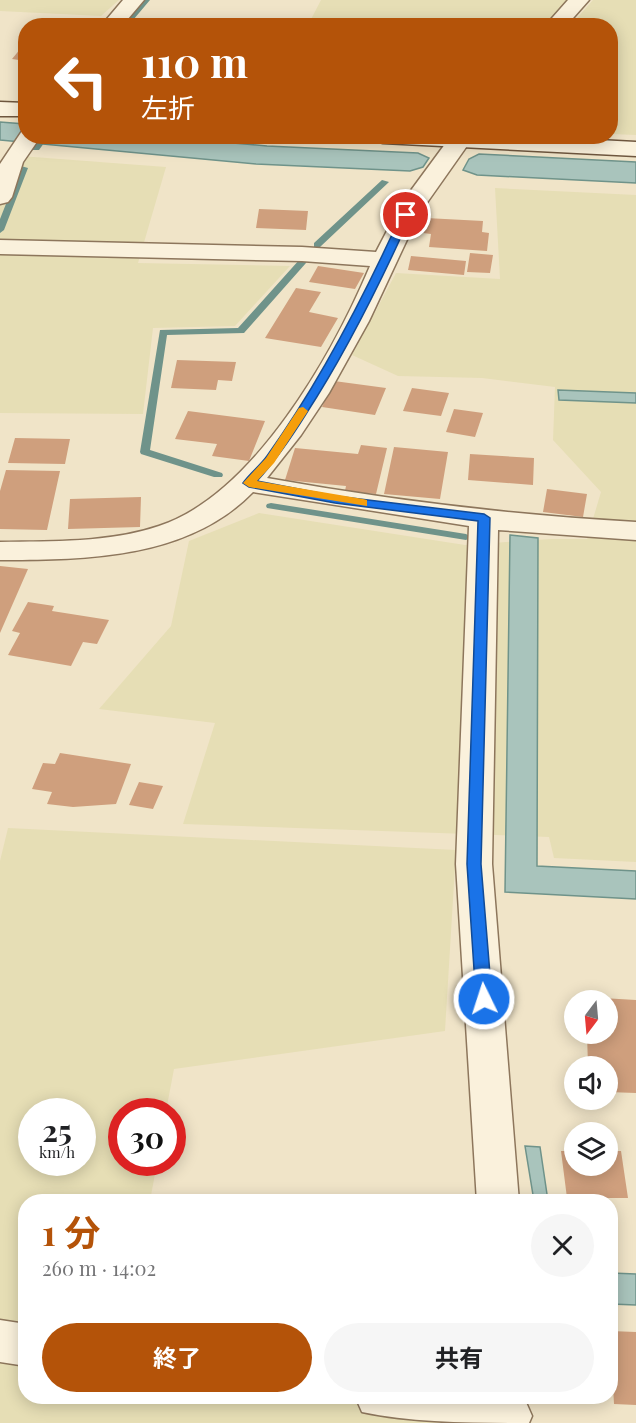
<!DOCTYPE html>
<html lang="ja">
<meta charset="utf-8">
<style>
:root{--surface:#fff;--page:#f6f6f6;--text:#202124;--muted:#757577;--accent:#b45309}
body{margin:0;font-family:"Playfair Display","Noto Sans JP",serif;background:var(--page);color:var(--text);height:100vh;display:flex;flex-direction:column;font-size:22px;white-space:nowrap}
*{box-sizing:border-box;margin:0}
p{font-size:20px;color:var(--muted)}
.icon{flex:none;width:33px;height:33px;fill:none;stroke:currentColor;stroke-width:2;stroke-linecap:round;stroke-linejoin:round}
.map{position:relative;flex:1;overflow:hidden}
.panel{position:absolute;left:18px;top:1194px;width:600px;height:210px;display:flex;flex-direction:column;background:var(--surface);border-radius:24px;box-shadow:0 3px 15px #0003}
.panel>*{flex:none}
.hud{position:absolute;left:18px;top:18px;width:600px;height:126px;border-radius:24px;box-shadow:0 3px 15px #0003;background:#b45309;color:#fff;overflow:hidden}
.needle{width:39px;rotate:196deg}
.fabs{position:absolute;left:564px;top:990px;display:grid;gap:12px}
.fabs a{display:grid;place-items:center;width:54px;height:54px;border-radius:50%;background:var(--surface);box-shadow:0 3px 15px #0003;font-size:30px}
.speed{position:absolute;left:18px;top:1098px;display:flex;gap:12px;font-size:30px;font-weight:700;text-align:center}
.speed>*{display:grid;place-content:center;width:78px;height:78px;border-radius:50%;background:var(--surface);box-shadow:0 3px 15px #0003;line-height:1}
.speed small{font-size:15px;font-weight:400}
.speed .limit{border:9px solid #d22;background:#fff;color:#111}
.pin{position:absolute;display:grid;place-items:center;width:51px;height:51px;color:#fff;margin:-26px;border:3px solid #fff;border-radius:50%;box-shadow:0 2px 6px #0007}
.me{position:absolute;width:66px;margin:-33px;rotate:356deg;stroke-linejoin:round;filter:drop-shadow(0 0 4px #0008)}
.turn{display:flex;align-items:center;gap:21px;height:126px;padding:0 24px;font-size:27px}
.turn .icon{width:78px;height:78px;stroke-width:2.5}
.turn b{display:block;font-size:42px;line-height:51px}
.round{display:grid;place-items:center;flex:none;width:63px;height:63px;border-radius:32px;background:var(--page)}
.head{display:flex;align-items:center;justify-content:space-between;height:102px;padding:0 24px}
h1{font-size:36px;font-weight:700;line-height:45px;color:var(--accent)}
.cta{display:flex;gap:12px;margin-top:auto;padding:12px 24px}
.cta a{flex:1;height:69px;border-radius:36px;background:var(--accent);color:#fff;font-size:24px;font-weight:700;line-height:69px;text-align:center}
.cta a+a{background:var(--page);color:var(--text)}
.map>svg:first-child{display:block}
</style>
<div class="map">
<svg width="636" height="1423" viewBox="0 0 636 1423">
<rect width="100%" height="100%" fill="#f0e4c8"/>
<path fill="#e6deb5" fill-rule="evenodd" d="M0,0H119L101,16L0,11Z
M321,0H568L545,25H308Z
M593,0H636V135L611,134L610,26L571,25Z
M7,155L166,167L138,263L290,266L235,326L153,328L143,414L0,413V171Z
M495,188L636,195V862L554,858L549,837L183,824L215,723L99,709L171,626L189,541L259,513L465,545L551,539H587L601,492L553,440L555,387L482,378L398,376L352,355L396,273L500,279Z
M8,828L456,850L445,1031L174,1069L166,1111L122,1112V1162L157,1163L150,1201L26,1202V1396L475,1397V1423H0V861ZM32,1112H82V1162H32Z"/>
<path fill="#a9c4bc" stroke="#6f938a" stroke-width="1.5" d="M0,122L25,124L26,136L164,137L267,146L418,153L429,158L423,167L410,171L256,164L0,140Z
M479,154L636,162V183L477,175L463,170L469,159Z
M558,390L636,393V403L559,400Z
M510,535L538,538L537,866L636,871V899L505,892Z
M525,1146L540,1147L548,1201H534Z
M611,1273L636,1274V1305L611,1304Z"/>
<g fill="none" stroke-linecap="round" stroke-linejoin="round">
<path fill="#6f938a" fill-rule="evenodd" d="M142,0H150L128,26H121Z
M40,136H49L39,150H33L32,148Z
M21,166L28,168L4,230L0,233V219Z
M382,180L389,182L320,247H314V243Z
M303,258L307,261L306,263L244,333L167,335L150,450L222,473L223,475L222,477H214L141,454L140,452L160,330L238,328L300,259Z
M271,503L466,534L471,537L466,540L267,508L266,506L267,504Z"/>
</g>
<path fill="#cf9f7d" d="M66,20L93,23L91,26H61Z
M26,42V61L12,59Z
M259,209L308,211L306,230L256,228Z
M426,218L483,221L482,232L489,233L487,251L429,247L431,234L423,233Z
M470,253L493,255L490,273L467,272Z
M411,256L466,261L464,275L408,270Z
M318,266L364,273L355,289L309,282Z
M296,288L321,292L309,312L338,318L321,347L265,338Z
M177,360L236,362L232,381L218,380L216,390L171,388Z
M334,381L386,388L375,415L322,407Z
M412,388L449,393L441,416L403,411Z
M454,409L483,413L475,437L446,432Z
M188,411L265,421L249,461L212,456L217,444L175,439Z
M15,438L70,439L65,464L8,463Z
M361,445L387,448L376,494L345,491L346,486L285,480L295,448L358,454Z
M394,447L448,452L440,499L384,494Z
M470,454L534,458L533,485L468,480Z
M6,470L60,471L47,530L0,529V491Z
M547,489L587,494L583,517L543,512Z
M141,497L140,527L68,529L70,499Z
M0,566L28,569L0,633Z
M28,602L54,606L52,611L109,620L97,644L83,642L71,666L8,655L20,633L12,631Z
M60,753L131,764L116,804L73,807L47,804L52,792L32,789L43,763L55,764Z
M139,782L163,786L153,809L129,805Z
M585,997L636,1000V1093L608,1092V1066H588L587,1034H608V1000H585Z
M561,1151H574V1166H608V1151H621L628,1198H567Z
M610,1331L636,1332V1405L614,1404Z"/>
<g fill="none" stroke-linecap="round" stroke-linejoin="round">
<g stroke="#8d765c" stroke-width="3">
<path id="street" d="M123,0H144L122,26H101Z
M568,0H589L566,26H545Z
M26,130V136H41L23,162L12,197L8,202L0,204V164L22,131Z
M451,136H474L419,214L369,321L329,393L301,435L267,478C389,500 512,515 636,522V540L498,530L492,864L519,1202H477L456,864L469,526L253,492C188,559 86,560 0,560V542C52,541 109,543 159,526C254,495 333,354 370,266L302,261L0,254V240L302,247L376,252L401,204Z
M0,1320L26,1324V1366L0,1362Z
M355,1396H516L525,1400L532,1416L529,1423C475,1423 413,1423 362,1412Z"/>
</g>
<g stroke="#6f573f" stroke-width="3">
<path id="secondary" d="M0,102L26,103V116H0Z
M372,136H523L636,142V156L383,143L375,141Z"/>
</g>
<use href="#street" fill="#faf1dc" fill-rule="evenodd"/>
<use href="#secondary" fill="#faf1dc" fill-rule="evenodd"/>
</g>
<path fill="#1a73e8" stroke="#114b97" stroke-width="1.5" d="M406,212L411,215C380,284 347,351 306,414C291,438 276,460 257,481L335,496L484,514L490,518L481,864L492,999L484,1005L476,999L467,864L478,521L335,503L249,487L243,483C250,473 260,466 267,456C321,380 363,299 401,215Z"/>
<path fill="#f59e0b" d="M303,407L308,411L274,463L257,481L363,499L367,500V506L249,487L243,483L266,458L299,408Z"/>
</svg>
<div class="fabs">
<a><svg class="needle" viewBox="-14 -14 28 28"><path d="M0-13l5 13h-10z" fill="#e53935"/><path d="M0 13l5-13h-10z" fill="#757577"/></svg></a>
<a><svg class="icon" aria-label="sound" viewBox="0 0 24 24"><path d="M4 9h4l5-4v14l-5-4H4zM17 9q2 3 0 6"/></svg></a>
<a><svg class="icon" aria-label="layers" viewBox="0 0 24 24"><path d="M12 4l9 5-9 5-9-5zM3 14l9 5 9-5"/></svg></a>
</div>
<div class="speed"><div>25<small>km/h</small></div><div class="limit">30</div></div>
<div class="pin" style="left:406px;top:215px;background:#d93025"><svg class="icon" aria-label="arrive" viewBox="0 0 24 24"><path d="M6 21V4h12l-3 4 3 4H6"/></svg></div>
<svg class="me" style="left:484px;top:999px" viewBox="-20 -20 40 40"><circle r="17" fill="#1a73e8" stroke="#fff" stroke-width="3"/><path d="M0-11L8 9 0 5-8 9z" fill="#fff"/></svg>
<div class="hud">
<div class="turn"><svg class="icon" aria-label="left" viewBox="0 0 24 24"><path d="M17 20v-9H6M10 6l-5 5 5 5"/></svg><div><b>110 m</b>左折</div></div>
</div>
<section class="panel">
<div class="head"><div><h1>1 分</h1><p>260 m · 14:02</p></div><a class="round"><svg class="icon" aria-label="close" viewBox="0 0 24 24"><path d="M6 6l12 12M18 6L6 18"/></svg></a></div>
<div class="cta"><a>終了</a><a>共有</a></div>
</section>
</div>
